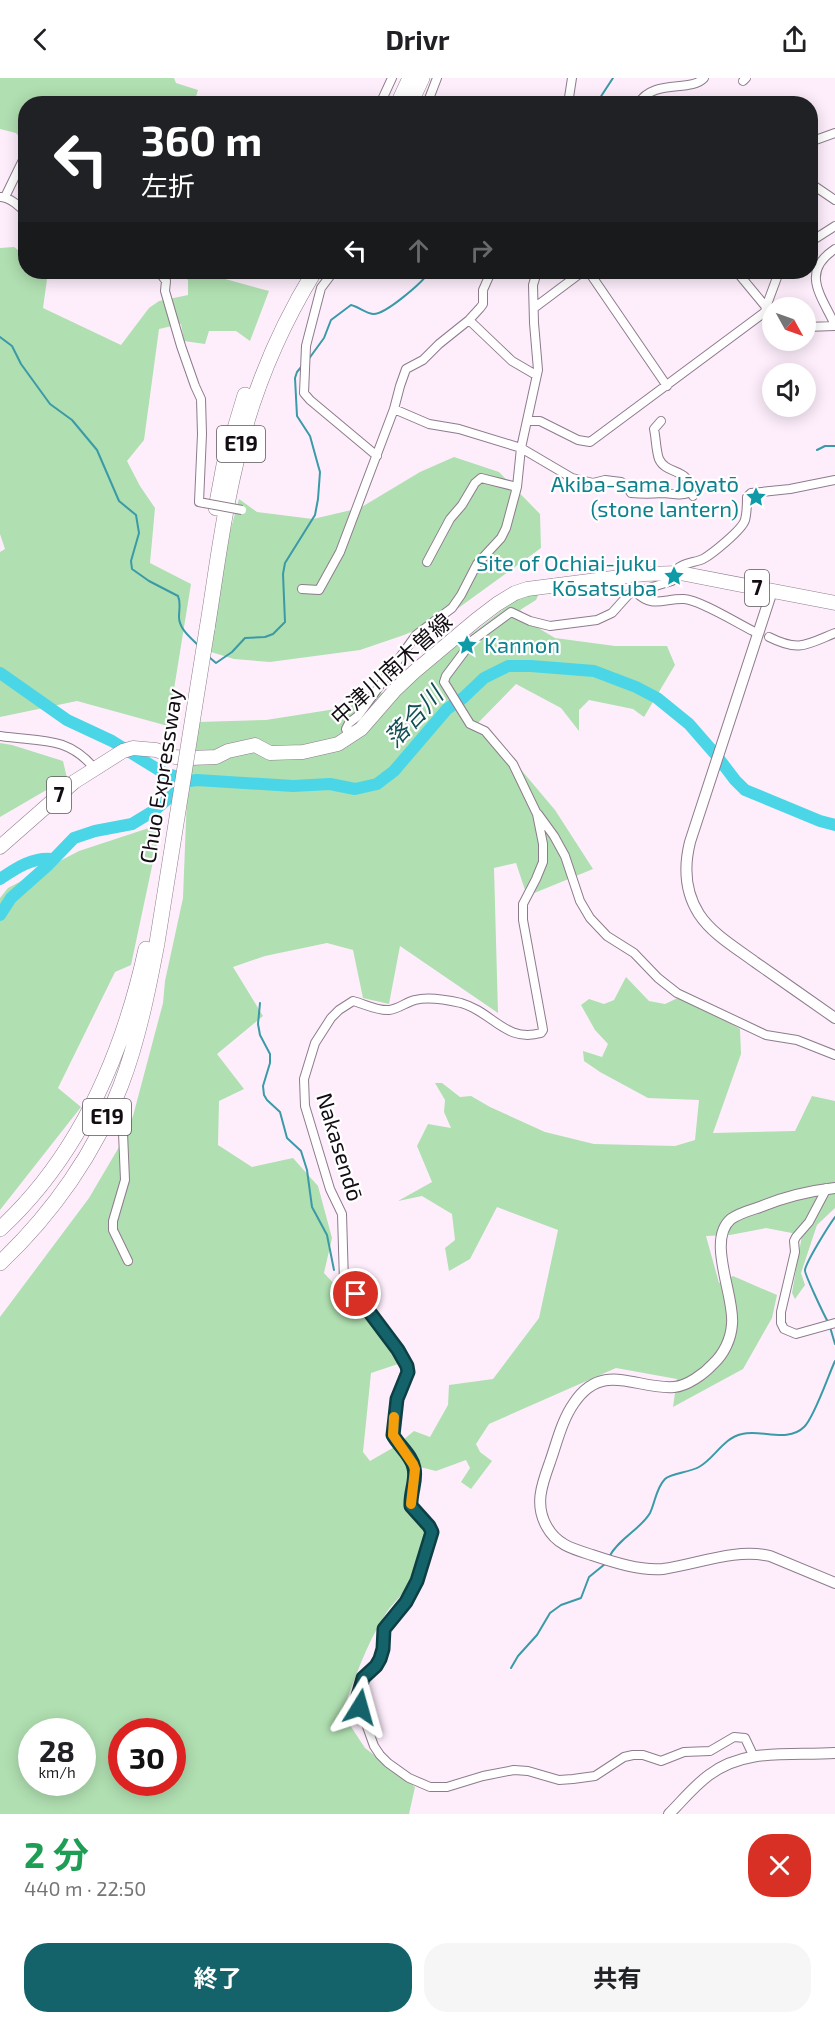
<!DOCTYPE html>
<html lang="ja">
<meta charset="utf-8">
<style>
:root{--surface:#fff;--page:#f6f6f6;--text:#202124;--muted:#757577;--accent:#14636a}
body{margin:0;font-family:"Exo 2","Noto Sans JP",sans-serif;background:var(--page);color:var(--text);height:100vh;display:flex;flex-direction:column;font-size:22px;white-space:nowrap}
*{box-sizing:border-box;margin:0}
p{font-size:20px;color:var(--muted)}
.icon{flex:none;width:33px;height:33px;fill:none;stroke:currentColor;stroke-width:2;stroke-linecap:round;stroke-linejoin:round}
.map{position:relative;height:1736px;overflow:hidden}
.side{display:flex;flex-direction:column;background:var(--surface);flex:1}
.side>*{flex:none}
.banner{position:absolute;left:18px;top:18px;width:800px;height:183px;border-radius:24px;box-shadow:0 3px 15px #0003;background:#202124;color:#fff;overflow:hidden}
.needle{width:39px;rotate:130deg}
.fabs{position:absolute;left:762px;top:219px;display:grid;gap:12px}
.fabs a{display:grid;place-items:center;width:54px;height:54px;border-radius:50%;background:var(--surface);box-shadow:0 3px 15px #0003;font-size:30px}
.speed{position:absolute;left:18px;top:1640px;display:flex;gap:12px;font-size:30px;font-weight:700;text-align:center}
.speed>*{display:grid;place-content:center;width:78px;height:78px;border-radius:50%;background:var(--surface);box-shadow:0 3px 15px #0003;line-height:1}
.speed small{font-size:15px;font-weight:400}
.speed .limit{border:9px solid #d22;background:#fff;color:#111}
.pin{position:absolute;display:grid;place-items:center;width:51px;height:51px;color:#fff;margin:-26px;border:3px solid #fff;border-radius:50%;box-shadow:0 2px 6px #0007}
.me{position:absolute;width:66px;margin:-33px;rotate:8deg;stroke-linejoin:round;filter:drop-shadow(0 0 4px #0008)}
.turn{display:flex;align-items:center;gap:21px;height:126px;padding:0 24px;font-size:27px}
.turn .icon{width:78px;height:78px;stroke-width:2.5}
.turn b{display:block;font-size:42px;line-height:51px}
.lanes{display:flex;align-items:center;height:57px;padding:0 24px;background:#0003;justify-content:center;gap:30px;direction:ltr}
.lanes .off{opacity:.35}
.round{display:grid;place-items:center;flex:none;width:63px;height:63px;border-radius:24px;background:var(--page)}
.summary{display:flex;align-items:center;justify-content:space-between;height:102px;padding:0 24px}
h1{font-size:36px;font-weight:700;line-height:45px;color:#1e9e55}
.cta{display:flex;gap:12px;margin-top:auto;padding:12px 24px}
.cta a{flex:1;height:69px;border-radius:24px;background:var(--accent);color:#fff;font-size:24px;font-weight:700;line-height:69px;text-align:center}
.cta a+a{background:var(--page);color:var(--text)}
header{display:flex;justify-content:space-between;align-items:center;height:78px;padding:0 24px;background:var(--surface);font-size:27px;font-weight:700}
.map>svg:first-child{display:block}
</style>
<header><svg class="icon" aria-label="back" viewBox="0 0 24 24"><path d="M15 5l-7 7 7 7"/></svg>Drivr<svg class="icon" aria-label="share" viewBox="0 0 24 24"><path d="M12 15V3M7 8l5-5 5 5M5 13v7h14v-7"/></svg></header>
<div class="map">
<svg width="835" height="1736" viewBox="0 0 835 1736">
<rect width="100%" height="100%" fill="#feeefc"/>
<path fill="#b0dfb1" fill-rule="evenodd" d="M0,0H174L176,5L198,12L194,25L26,26L25,65L16,55L0,51Z
M14,169L25,177L26,194H48L43,230L121,267L149,230L159,223L188,217V202L180,194H205L207,196L269,213L250,263L236,253H209L205,266L184,263L181,246L159,251L144,362L127,383L140,408L155,430L150,485L191,506L168,648L77,623L0,639V474L5,471L0,456V170Z
M454,379L499,394L540,436L541,470L446,539L404,557L360,572L270,584L234,581L211,574L214,532L221,486L239,421L257,434L313,441L360,430L420,394Z
M540,513L536,522L520,532L540,551L555,560L615,568H667L675,587L644,639L633,631L589,622L579,632V653L561,630L516,606L476,647L517,687L555,732L593,791L527,818L516,785L494,790L498,935L400,868L389,926L363,920L353,872L327,865L265,878L233,889L263,938L217,976L244,1011L219,1023L218,1067L252,1089L293,1080L318,1108L332,1160L324,1195L394,1271L401,1285L371,1295L363,1374L370,1383L396,1368C424,1401 401,1396 406,1427C408,1442 426,1444 425,1461C424,1478 415,1499 405,1512C399,1521 390,1528 385,1537C366,1567 354,1602 342,1635L365,1670L415,1709L409,1736H0V1239L89,1120L119,1069L133,1038L163,925L165,903L183,820L189,667L198,644L266,642L348,629L413,602L515,522ZM32,1653H82V1704H32ZM122,1653H172V1704H122Z
M0,665L12,667L63,683L67,700L0,739Z
M161,746L131,887L115,894L58,1010L81,1029L0,1132V820L8,810L79,773Z
M626,899L649,923L665,926L684,917L740,951L741,976L713,1055L795,1053L812,1018L835,1023V1130L817,1147L801,1195L805,1207L795,1221L792,1215L802,1157L766,1150L730,1157L706,1158L719,1205L733,1198L777,1217L772,1240L743,1291L673,1329L677,1301L616,1290L489,1346L476,1366L480,1374L492,1383L471,1411L461,1404L470,1390L466,1382L436,1393L420,1389L403,1362L414,1353L430,1359L448,1327L449,1307L493,1301L539,1240L558,1152L497,1129L470,1181L449,1193L445,1170L455,1162L452,1136L422,1118L398,1123L432,1104L417,1068L428,1046L451,1050L444,1034L445,1022L435,1005H442L460,1019L471,1018L490,1029L545,1054L594,1066L675,1068L695,1062L699,1022L648,1020L600,994L584,983L583,973L602,979L608,966L595,952L581,927L589,921L604,926L614,922Z"/>
<g fill="none" stroke-linecap="round" stroke-linejoin="round">
<path stroke="#3a9aa7" stroke-width="2" d="M596,26L613,0
M0,259L12,268L21,286L50,326L72,342L97,372L119,423L136,437L139,455L131,483L132,491L149,503L178,518C181,525 179,531 179,539C179,551 191,560 199,568
M308,282L324,260L331,242L351,227C359,229 365,235 373,236C385,237 423,204 429,194
M817,372L825,368H835
M209,579L216,585L232,574L245,560L265,559L273,556L285,544L283,496L285,485L315,437L318,421L320,394L318,387L310,358L297,338L295,300L297,294L302,288
M260,925L258,946L260,957L270,976V985L263,1008L264,1017L267,1022L280,1034L287,1060L301,1073L307,1092L312,1129L327,1157L334,1192
M339,1206L357,1223
M828,1244C824,1237 804,1195 805,1192C806,1184 829,1147 835,1139
M830,1249L835,1266
M609,1479C619,1460 641,1451 650,1435C655,1425 656,1410 665,1401C670,1396 690,1394 699,1389C715,1380 723,1360 742,1356C761,1351 788,1365 804,1349C814,1340 828,1298 835,1283
M511,1590L518,1578L537,1557L550,1535L561,1527L581,1520L589,1499L605,1486"/>
<path stroke="#4ad6e7" stroke-width="12" d="M0,595L67,642L112,663L162,694L190,703L197,702L293,708L330,706L355,711L377,706L394,693L447,631L463,620L484,600L508,588H531L594,593L636,609L657,620L689,646L716,677L735,702L745,712L820,743L835,747
M0,801C15,791 32,779 52,781
M0,837L11,820L47,788L74,760L95,753L132,746L155,732L184,707"/>
<g stroke="#8d7c8c" stroke-width="10">
<path id="minor" d="M743,3L746,0
M380,26L392,0
M427,26L437,0
M568,26L572,0
M638,26C654,0 690,15 704,0
M810,64L835,55
M810,105L835,122
M1,119C11,120 19,128 26,135
M5,119L22,84L26,82
M810,164L835,148
M835,171C800,194 821,217 835,247
M159,194L166,203L165,213L181,268L195,308L201,321L202,356L199,424L204,425
M333,194L321,210L308,260L306,268L304,315L310,322L377,378
M589,194L667,308
M737,194L766,229L765,234
M766,229L779,194
M534,230L582,194
M469,242L512,283L536,297
M806,249L835,248
M394,331L429,346L459,351L521,370L572,400L593,405L605,402L621,404L627,408L631,415C642,416 651,416 661,415C673,415 678,419 691,414L693,418
M528,343H540L578,362L590,364L765,234
M661,343L654,351C656,360 656,373 659,381C667,398 690,389 691,414
M427,484L450,441L462,427L475,405L481,400L517,409
M674,495C679,485 694,485 703,481C712,476 742,452 745,442C747,435 747,426 747,419L751,415L790,411L835,402
M680,495L672,503L629,516L612,535L597,542L550,548L530,543L511,534L473,562L446,598L444,604L470,646L485,653L513,686L537,736L543,766V784L536,801L523,826V842L542,946L543,952L541,955C505,965 493,934 461,925C448,922 429,918 415,922C406,924 399,931 389,932C377,933 365,926 353,923L339,932L331,940L315,965L304,1001L305,1028L330,1111L342,1136L344,1204L356,1216L404,1281C412,1300 400,1305 396,1323C394,1333 393,1346 393,1357C399,1368 412,1378 414,1389C417,1402 406,1415 411,1428C414,1439 427,1443 432,1454C426,1493 409,1522 384,1550L383,1571L380,1581L376,1589L363,1600L358,1618L360,1629L374,1668L380,1677L388,1685L409,1700L430,1709H447L483,1698L514,1692L528,1693L559,1702L573,1701L595,1698L624,1679L633,1677H643L661,1683L684,1674L710,1673L734,1659L745,1660L753,1677
M302,511L319,512L340,474L394,331L400,308L406,291L423,282L439,266L469,242L480,230L483,226V212L491,194
M636,514C652,531 665,520 684,521C700,522 737,545 753,553
M769,559C799,574 806,567 835,555
M0,658C39,664 67,657 95,691
M349,660L346,651L349,645L358,638L416,557L452,530L461,517L477,486L501,460L506,450L517,409L521,370L538,292L534,245L533,207L537,194
M538,736L554,758L565,778L580,823L590,840L607,858L634,875L658,900L677,915L766,957L797,962L835,977
M123,1055L125,1102L113,1143V1152L128,1183
M827,1110L809,1144L796,1159L794,1163L795,1174L781,1234V1245L784,1251L796,1256L835,1245"/>
</g>
<g stroke="#8d7c8c" stroke-width="12">
<path id="tertiary" d="M772,513L690,764C684,788 685,814 699,836C712,856 736,870 755,884C782,903 808,921 835,940
M835,1110C809,1113 784,1119 760,1129C751,1132 739,1135 731,1141C706,1162 735,1218 732,1246C731,1261 724,1276 713,1286C704,1296 687,1308 674,1309C637,1312 603,1282 574,1325C562,1342 557,1364 550,1384C542,1406 534,1427 547,1449C557,1467 573,1471 592,1477C613,1484 640,1493 663,1491C698,1486 735,1470 770,1478L835,1505
M669,1736C682,1723 694,1708 709,1697C746,1669 792,1678 835,1675"/>
</g>
<g stroke="#8d7c8c" stroke-width="15">
<path id="primary" d="M0,769L74,704L123,673L133,670L156,672L175,679L191,680L216,679L228,673L255,667L270,675L303,674L338,666L361,651L395,612L414,594L476,542L497,526L515,515L527,511L644,496L680,495L835,525"/>
</g>
<g stroke="#8d7c8c" stroke-width="16">
<path id="motorway" d="M398,26L410,0
M410,26L422,0
M216,430L224,387L245,317
M207,551C216,497 222,442 235,389C250,321 278,253 314,194
M0,1151C80,1077 123,976 146,871
M0,1185C52,1136 96,1074 121,1007C138,962 148,913 157,865"/>
</g>
<use href="#minor" stroke="#fff" stroke-width="8"/>
<use href="#tertiary" stroke="#fff" stroke-width="10"/>
<use href="#primary" stroke="#fff" stroke-width="14"/>
<use href="#motorway" stroke="#fff" stroke-width="15"/>
<g stroke="#8d7c8c" stroke-width="10" stroke-linecap="butt">
<path id="minor-bridge" d="M204,425L242,432"/>
</g>
<g stroke="#8d7c8c" stroke-width="16" stroke-linecap="butt">
<path id="motorway-bridge" d="M157,865L207,551"/>
</g>
<use href="#minor-bridge" stroke="#fff" stroke-width="8"/>
<use href="#motorway-bridge" stroke="#fff" stroke-width="15"/>
</g>
<g fill="none" stroke-linecap="round" stroke-linejoin="round">
<g stroke="#0d4045" stroke-width="15">
<path id="route" d="M356,1216L398,1272L407,1288L408,1294L397,1321L393,1357C399,1368 412,1378 414,1390C417,1402 410,1415 411,1428L429,1448L432,1454L417,1503L406,1524L384,1551L383,1571L380,1581L376,1588L363,1600L358,1618L360,1629"/>
</g>
<use href="#route" stroke="#14636a" stroke-width="10"/>
<path stroke="#f59e0b" stroke-width="10" d="M394,1339L393,1357L413,1386L415,1391L411,1426"/>
</g>
<defs>
<g id="sight-bare" transform="scale(1.62)"><path d="M0-6L1.8-2.2L6-1.7L2.9 1.2L3.7 5.4L0 3.3L-3.7 5.4L-2.9 1.2L-6-1.7L-1.8-2.2Z" fill="#0f9aa8" stroke="#fff" stroke-width="2.5" paint-order="stroke"/></g>
</defs>
<g fill-rule="evenodd">
<use href="#sight-bare" x="756" y="419"/>
<use href="#sight-bare" x="674" y="498"/>
<use href="#sight-bare" x="467" y="567"/>
</g>
<g text-anchor="middle" stroke-width="4.5" stroke-linejoin="round" paint-order="stroke">
<g fill="#fff" stroke="#5a565a" stroke-width="1.5">
<rect x="217" y="348" width="48" height="36" rx="4.5"/>
<rect x="745" y="492" width="24" height="36" rx="4.5"/>
<rect x="47" y="699" width="24" height="36" rx="4.5"/>
<rect x="83" y="1021" width="48" height="36" rx="4.5"/>
</g>
<g font-size="21" font-weight="bold" fill="#130d13">
<text x="241" y="373">E19</text>
<text x="757" y="517">7</text>
<text x="59" y="724">7</text>
<text x="107" y="1046">E19</text>
</g>
<g font-size="22" fill="#0d838f" stroke="#fff" text-anchor="end">
<text x="739" y="414">Akiba-sama Jōyatō<tspan x="739" dy="25">(stone lantern)</tspan></text>
<text x="657" y="493">Site of Ochiai-juku<tspan x="657" dy="25">Kōsatsuba</tspan></text>
<text x="484" y="575" text-anchor="start">Kannon</text>
</g>
<g font-size="22" fill="#130d13" stroke="#fff">
<text transform="translate(391 591) rotate(-42)" y="8">中津川南木曽線</text>
<text transform="translate(161 698) rotate(-81)" y="8">Chuo Expressway</text>
<text transform="translate(340 1069) rotate(73)" y="8">Nakasendō</text>
</g>
<g font-size="24" font-style="italic" fill="#124e55" stroke="#fff">
<text transform="translate(414 639) rotate(-47)" y="8">落合川</text>
</g>
</g>
</svg>
<div class="fabs">
<a><svg class="needle" viewBox="-14 -14 28 28"><path d="M0-13l5 13h-10z" fill="#e53935"/><path d="M0 13l5-13h-10z" fill="#757577"/></svg></a>
<a><svg class="icon" aria-label="sound" viewBox="0 0 24 24"><path d="M4 9h4l5-4v14l-5-4H4zM17 9q2 3 0 6"/></svg></a>
</div>
<div class="speed"><div>28<small>km/h</small></div><div class="limit">30</div></div>
<div class="pin" style="left:356px;top:1216px;background:#d93025"><svg class="icon" aria-label="arrive" viewBox="0 0 24 24"><path d="M6 21V4h12l-3 4 3 4H6"/></svg></div>
<svg class="me" style="left:360px;top:1629px" viewBox="-20 -20 40 40"><path d="M0-17L14 15 0 8-14 15z" fill="#14636a" stroke="#fff" stroke-width="4"/></svg>
<div class="banner">
<div class="turn"><svg class="icon" aria-label="left" viewBox="0 0 24 24"><path d="M17 20v-9H6M10 6l-5 5 5 5"/></svg><div><b>360 m</b>左折</div></div>
<div class="lanes"><svg class="icon" aria-label="left" viewBox="0 0 24 24"><path d="M17 20v-9H6M10 6l-5 5 5 5"/></svg><svg class="icon off" aria-label="ahead" viewBox="0 0 24 24"><path d="M12 20V5M6 11l6-6 6 6"/></svg><svg class="icon off" aria-label="right" viewBox="0 0 24 24"><path d="M7 20v-9h11M14 6l5 5-5 5"/></svg></div>
</div>
</div>
<section class="side">
<div class="summary"><div><h1>2 分</h1><p>440 m · 22:50</p></div><a class="round" style="background:#d93025;color:#fff"><svg class="icon" aria-label="close" viewBox="0 0 24 24"><path d="M6 6l12 12M18 6L6 18"/></svg></a></div>
<div class="cta"><a>終了</a><a>共有</a></div>
</section>
